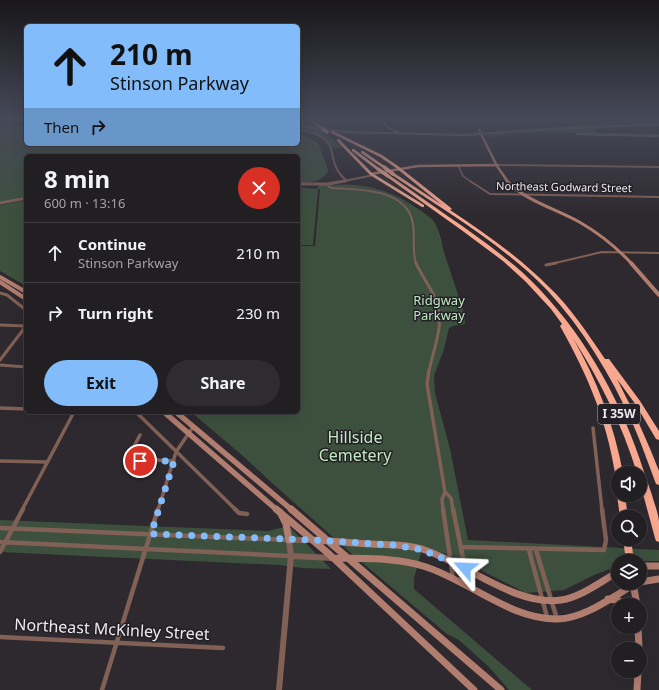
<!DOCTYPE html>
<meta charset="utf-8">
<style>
:root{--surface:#221f23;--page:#2e2c30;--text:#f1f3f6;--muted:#a2a2a6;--line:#3f3d41;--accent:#83bcfb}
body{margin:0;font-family:"Noto Sans",sans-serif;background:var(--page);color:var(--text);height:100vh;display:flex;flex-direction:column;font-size:15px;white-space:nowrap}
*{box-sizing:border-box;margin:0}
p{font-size:13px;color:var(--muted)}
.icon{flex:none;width:22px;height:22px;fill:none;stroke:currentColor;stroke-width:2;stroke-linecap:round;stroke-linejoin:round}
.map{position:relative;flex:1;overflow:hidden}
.details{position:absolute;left:24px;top:154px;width:276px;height:260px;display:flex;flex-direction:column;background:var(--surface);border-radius:6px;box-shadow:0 4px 16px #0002,0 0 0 1px var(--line)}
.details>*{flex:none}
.top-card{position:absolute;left:24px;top:24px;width:276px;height:122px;border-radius:6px;box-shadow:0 4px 16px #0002,0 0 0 1px var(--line);background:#83bcfb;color:#111;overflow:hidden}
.controls{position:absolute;left:611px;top:466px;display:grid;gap:8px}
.controls a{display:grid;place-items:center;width:36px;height:36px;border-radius:50%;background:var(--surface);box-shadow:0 4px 16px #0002,0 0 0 1px var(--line);font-size:20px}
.pin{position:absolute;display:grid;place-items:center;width:34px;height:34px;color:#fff;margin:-17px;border:2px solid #fff;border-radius:50%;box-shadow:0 1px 4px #0007}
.me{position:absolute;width:44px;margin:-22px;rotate:296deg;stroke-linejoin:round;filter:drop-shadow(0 0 3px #0008)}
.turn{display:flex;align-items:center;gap:14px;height:84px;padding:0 20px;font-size:18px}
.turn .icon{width:52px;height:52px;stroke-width:2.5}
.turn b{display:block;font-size:28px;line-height:34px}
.then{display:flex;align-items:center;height:38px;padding:0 20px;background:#0003;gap:8px;font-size:15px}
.round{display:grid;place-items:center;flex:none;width:42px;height:42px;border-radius:21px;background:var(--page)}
.summary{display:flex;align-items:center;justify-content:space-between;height:68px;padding:0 20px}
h1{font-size:24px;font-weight:700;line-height:30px}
.primary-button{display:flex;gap:8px;margin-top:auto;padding:8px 20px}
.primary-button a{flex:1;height:46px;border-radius:24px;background:var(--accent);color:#111;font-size:16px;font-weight:700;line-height:46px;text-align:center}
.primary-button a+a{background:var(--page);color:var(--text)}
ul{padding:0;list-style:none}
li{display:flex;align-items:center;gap:12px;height:60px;padding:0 20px;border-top:1px solid var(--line)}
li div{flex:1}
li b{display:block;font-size:15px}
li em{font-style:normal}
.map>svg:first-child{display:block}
</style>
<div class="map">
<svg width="659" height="690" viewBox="0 0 659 690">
<rect width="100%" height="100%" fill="#2d292f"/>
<path fill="#3d503e" d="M11,118H18L9,126H26V144H298V132L318,143L327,167L328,172C321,182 309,183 298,183V156H26V196L0,202V128Z
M298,118H304L319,129L303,127L321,130L342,147L332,148C327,134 311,131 298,128Z
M474,118L567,119L643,118L596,120Z
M659,120V124L582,127L484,134L481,133L569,126L579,124L578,123H520L517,124L481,123L477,124L480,130L475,123L485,121L604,122Z
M659,125L593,129L596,133H641L631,134H659V136L539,132C525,134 518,134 505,135C500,136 497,137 491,137L490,135L582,128Z
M334,183V185C365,182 393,191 418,209C423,212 432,218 435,223C439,231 442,240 443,249L464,313L465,324L453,326L449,328L444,349L434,376L435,393L450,449L468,540L659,550V561H618V566L594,575L564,590L526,593L457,558L423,546L414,578V589L532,690H509L489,667L459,640L447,634L352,554L272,483L243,456L191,412H298V246H315L320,189H318L313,245H298V187L317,189L319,184Z
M26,200V286L0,271V205Z
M0,520L268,531L289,526L331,569L303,568L279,565L0,552Z"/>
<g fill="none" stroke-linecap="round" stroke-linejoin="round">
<path stroke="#816056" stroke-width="1.5" d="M458,165L463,176L471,182"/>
<path stroke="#816056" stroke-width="2" d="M470,181L490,194L659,197
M327,184L329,187L333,188C360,190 407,188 413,224C415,238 412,250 416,264
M551,264L602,252L659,253"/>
<path stroke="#816056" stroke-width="3" d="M416,263C421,275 430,286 435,298C446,323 434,346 429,371
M546,265L556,263
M0,293L7,295L26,310
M0,325L26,326
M0,360L26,326
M0,365L26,367"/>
<path stroke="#816056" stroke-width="3.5" d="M429,370L427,384L445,492L442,499L443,510
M0,408L26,409
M136,412L236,510
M593,428L602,510
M140,435L132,450L133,456L136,459L174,461
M0,461L47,462
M445,492L451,498L453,510
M22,510L74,412
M158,510L176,452L193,427"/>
<path stroke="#816056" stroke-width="4.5" d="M235,509L239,513L247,514
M443,509L453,578
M453,509L465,568L463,584
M0,528L289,540
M0,542L290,556
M461,547L604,550L606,540L602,509
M529,550L547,617
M536,550L557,619
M0,552L23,509
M0,637L223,648
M102,690L158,509"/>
<path stroke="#816056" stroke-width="2" d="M298,129C349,139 320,159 347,181
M498,165L659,167
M339,182L374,175"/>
<path stroke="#816056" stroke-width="3" d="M298,184H327L345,181
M0,203L26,198"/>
<path stroke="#816056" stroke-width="6" d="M291,556L333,558
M279,690L291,556L289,540H311"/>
<path stroke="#b17d6e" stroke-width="2.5" d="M479,130L497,166L508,182
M371,174L418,166L498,165"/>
<path stroke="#b17d6e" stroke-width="3" d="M507,181C527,202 557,209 581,223C600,234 617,248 632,264"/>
<path stroke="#b17d6e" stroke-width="4" d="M631,263L659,295
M0,277L26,292
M0,282L26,299"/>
<path stroke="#b17d6e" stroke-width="5.5" d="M164,412L277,510
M176,412L292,510"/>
<path stroke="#b17d6e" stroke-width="7" d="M276,509L329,554L474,690
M291,509L501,690
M280,512L286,524L289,540
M313,540C332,541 352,543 371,544C388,545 406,544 422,549C464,562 516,607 561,600C581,597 600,582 618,572
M333,558C363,559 394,557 423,566C467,579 510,620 558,619C586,618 613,596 637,583
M640,566H659
M640,582L659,579
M633,583L637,605
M608,599L617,600L626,605
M638,627L639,649
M637,690L638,671"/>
<path fill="#f9a890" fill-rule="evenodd" d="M306,118H309L325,129L322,130Z
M331,131H333L382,155L398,166L451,208L452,209L450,210C485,233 519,257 549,287C571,308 588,334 605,359H609L640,401L659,431V440L656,439L636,405L617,379L637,419L651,451L659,471V485L656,484C648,463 641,442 632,422C610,374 583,329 547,290C502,244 445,211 392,175V173H394L442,205L396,168L380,157L331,133Z
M337,139H339L372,173L424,205V207H422L370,175L337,141Z
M352,149H354L379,168V170H377L352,151Z
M361,151H363L386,167L383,168L361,153Z
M387,175H389C409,189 429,203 449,217C474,234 499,252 522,272C573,319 611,381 635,446C641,462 646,478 652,495C654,503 658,512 659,521C659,528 659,535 659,542L656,541L655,538L640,483V473H637C622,424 600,381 573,338C597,380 614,425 623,473H618V476H616L615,473C606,418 587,374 560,326L562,324L551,309L526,282L503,261L460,229L387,177Z
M618,493V495H625L628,517H620L617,495Z
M623,539H631L634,561H626Z"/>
<g stroke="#8f8c91" stroke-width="2">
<path id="rail" d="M385,124L387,127L398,132
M298,126L346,132L464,135L585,127L659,125
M577,134L659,136"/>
</g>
<use href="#rail" stroke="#231f26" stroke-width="1" stroke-dasharray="1.5" stroke-linecap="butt"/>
<path stroke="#f9a890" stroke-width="3.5" d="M323,129L327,132
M384,167L393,174
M378,169L388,176"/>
</g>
<linearGradient id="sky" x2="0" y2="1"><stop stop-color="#19171a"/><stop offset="0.55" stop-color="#464958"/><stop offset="1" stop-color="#464958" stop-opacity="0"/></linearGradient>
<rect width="659" height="215" fill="url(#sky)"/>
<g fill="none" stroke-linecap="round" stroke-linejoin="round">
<path stroke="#83bcfb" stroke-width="7" stroke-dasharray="0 12.6" d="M140,461H174L151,534L313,540L394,545L423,550L465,568"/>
</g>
<g text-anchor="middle" stroke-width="3" stroke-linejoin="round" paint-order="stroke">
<g font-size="11" fill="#eceaee" stroke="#231f26">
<text transform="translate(564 187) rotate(1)" y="4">Northeast Godward Street</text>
</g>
<rect fill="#231f26" stroke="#b0adb2" stroke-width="1" x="598" y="404" width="42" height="20" rx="3"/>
<g font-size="12" font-weight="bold" fill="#eceaee">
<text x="619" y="418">I 35W</text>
</g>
<g font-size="13" fill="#bfeac0" stroke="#231f26">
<text x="439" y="305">Ridgway<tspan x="439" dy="15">Parkway</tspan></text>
</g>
<g font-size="16" fill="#bfeac0" stroke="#231f26">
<text x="355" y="443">Hillside<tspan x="355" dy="18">Cemetery</tspan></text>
</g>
<g font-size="16" fill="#eceaee" stroke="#231f26">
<text transform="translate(112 629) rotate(3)" y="6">Northeast McKinley Street</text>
</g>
</g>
</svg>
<div class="controls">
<a><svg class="icon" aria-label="sound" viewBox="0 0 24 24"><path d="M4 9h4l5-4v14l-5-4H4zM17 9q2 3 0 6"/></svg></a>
<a><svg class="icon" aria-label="search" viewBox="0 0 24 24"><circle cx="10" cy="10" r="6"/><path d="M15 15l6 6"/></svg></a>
<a><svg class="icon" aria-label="layers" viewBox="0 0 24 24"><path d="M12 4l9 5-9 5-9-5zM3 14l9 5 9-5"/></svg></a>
<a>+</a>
<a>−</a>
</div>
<div class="pin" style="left:140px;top:461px;background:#d93025"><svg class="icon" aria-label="arrive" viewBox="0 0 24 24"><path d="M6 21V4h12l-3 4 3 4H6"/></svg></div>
<svg class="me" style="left:465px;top:568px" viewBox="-20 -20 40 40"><path d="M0-17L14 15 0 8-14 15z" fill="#83bcfb" stroke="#fff" stroke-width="4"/></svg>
<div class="top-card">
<div class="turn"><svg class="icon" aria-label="ahead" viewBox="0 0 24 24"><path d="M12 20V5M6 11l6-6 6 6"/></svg><div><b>210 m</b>Stinson Parkway</div></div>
<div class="then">Then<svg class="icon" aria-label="right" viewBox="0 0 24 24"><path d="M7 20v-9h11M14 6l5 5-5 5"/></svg></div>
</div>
<section class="details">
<div class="summary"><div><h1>8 min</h1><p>600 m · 13:16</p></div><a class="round" style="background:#d93025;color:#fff"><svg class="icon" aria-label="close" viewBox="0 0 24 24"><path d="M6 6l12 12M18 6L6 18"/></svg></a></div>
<ul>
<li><svg class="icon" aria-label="ahead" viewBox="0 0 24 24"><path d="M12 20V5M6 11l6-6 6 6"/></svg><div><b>Continue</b><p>Stinson Parkway</p></div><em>210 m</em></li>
<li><svg class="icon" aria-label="right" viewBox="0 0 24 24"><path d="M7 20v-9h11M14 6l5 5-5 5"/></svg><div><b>Turn right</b></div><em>230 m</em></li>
</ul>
<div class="primary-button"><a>Exit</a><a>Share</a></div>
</section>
</div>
